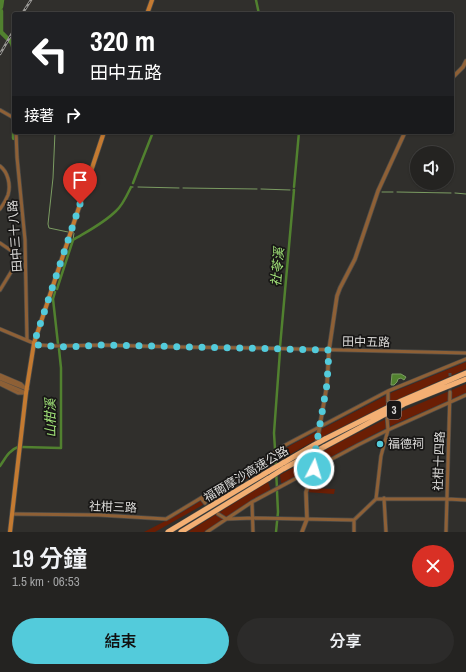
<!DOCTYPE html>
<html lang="zh-TW">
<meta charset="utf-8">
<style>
:root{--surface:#242321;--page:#2c2b2a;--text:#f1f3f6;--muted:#a3a4a5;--line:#41403f;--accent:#53cbdb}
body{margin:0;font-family:"Archivo Narrow","Noto Sans TC",sans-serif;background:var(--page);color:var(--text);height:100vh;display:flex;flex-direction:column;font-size:15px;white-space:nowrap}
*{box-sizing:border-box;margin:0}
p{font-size:13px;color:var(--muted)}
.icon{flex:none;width:22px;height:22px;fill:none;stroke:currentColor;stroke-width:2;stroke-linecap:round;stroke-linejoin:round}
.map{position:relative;height:532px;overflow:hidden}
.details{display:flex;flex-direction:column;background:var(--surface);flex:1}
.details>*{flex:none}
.banner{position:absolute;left:12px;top:12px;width:442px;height:122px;border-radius:4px;box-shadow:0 1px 3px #0004,0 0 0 1px var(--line);background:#202124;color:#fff;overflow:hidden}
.buttons{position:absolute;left:410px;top:146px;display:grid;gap:8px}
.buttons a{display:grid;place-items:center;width:44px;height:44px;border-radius:50%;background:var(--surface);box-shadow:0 1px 3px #0004,0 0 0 1px var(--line);font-size:20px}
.pin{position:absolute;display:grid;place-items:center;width:34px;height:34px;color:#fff;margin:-41px -17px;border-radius:50% 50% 50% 0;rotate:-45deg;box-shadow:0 0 4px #0007}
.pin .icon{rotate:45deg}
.me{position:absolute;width:44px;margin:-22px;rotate:5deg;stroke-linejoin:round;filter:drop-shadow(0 0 3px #0008)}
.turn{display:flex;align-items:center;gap:14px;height:84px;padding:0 12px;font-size:18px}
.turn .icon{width:52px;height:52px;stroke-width:2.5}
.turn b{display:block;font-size:28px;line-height:34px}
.then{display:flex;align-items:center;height:38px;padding:0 12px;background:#0003;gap:8px;font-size:15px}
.round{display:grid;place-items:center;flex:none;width:42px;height:42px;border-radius:21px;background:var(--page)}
.overview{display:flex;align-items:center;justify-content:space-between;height:68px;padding:0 12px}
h1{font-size:24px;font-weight:600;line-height:30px}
.primary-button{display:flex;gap:8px;margin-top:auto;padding:8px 12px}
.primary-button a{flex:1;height:46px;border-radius:24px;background:var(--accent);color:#111;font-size:16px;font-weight:600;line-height:46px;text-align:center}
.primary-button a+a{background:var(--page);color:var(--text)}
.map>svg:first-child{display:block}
</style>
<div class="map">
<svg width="466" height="532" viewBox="0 0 466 532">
<rect width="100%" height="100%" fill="#302f2c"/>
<path fill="#6b1e04" d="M466,362V369L392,402L314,441L282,459L281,451L293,444L393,392Z
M466,384V393L386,428L331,457L285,483L282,484L281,482L280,475L340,442L402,411Z
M270,458L271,462L269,465L224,493L155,532H144L179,514Z
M268,482L271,491L204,532H188Z
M307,488L335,489L334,494L306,492Z"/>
<path fill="#51812f" stroke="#7b9c62" d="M392,374H401L406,377L404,380L401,378L398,379L397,382L394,385H391Z"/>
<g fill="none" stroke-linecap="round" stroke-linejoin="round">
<path stroke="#7b9c62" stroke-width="1" d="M55,132L53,178L48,224L49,228L68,232
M131,187H133
M138,187L179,188
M183,188L257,189
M261,189L290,190
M293,190H294
M382,192H393
M397,192L451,193
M455,193L466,194
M73,232L74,233L73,240"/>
<path stroke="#51812f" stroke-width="2.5" d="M256,0L259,14
M133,183L153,132
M294,187L299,132
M57,289L73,240C88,231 104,223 116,211C123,205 127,195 131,187
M55,292L53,299L58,344
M280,347L294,190
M22,447L61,448V368L59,349
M275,449L274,433L280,351
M275,454L277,488
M0,466C5,459 9,450 18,447
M276,532L278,512L277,491"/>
<path stroke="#51812f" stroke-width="4.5" d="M1,7L2,0
M1,11V32L12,43L14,50
M14,115V101
M14,118V126
M14,132V138"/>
<path stroke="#4a4946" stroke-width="3" stroke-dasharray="3 1.5" stroke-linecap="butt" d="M450,373V392
M271,463L272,479"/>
<g stroke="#4c4b48" stroke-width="4.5">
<path id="minor" d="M0,110L14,118
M16,132L17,157L25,240L27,340
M0,166C8,172 11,185 8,195C6,200 3,205 0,209
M0,243L16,254L18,256L19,259L0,290
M0,329L38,345L58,346L102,345L179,347L257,348L466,353
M0,375L21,384L25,388
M0,384L18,393H24
M388,402V391
M201,498L205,503
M384,498L386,532
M376,499L381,456L388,430L387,417
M252,502L253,532
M12,514L99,515L166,519L176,513L272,455L278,449L291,442L388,391L466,359
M218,514L226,519L254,518L354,520L376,499H447L466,500
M354,520V532
M207,532L252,502L358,445L388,430L466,395
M446,532L450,392"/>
</g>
<g stroke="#4c4b48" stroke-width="5">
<path id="tertiary" d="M452,78L463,67L466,61
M0,378L27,389
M0,382L26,393
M302,532L307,519L306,492L314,469L315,453L327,385L329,350L337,296L340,288L355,259L378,191L405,132"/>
</g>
<g stroke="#4c4b48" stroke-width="5.5">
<path id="secondary" d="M147,14L152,0
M10,532L26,393L34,343L104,132"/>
</g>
<g stroke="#4c4b48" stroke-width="6">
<path id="motorway" d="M325,439L401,401L466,373
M324,447L404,404L466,379
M283,463L314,445
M283,469L313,453
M168,532L269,471
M181,532L269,478"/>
</g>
<use href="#minor" stroke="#8e6036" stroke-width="3"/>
<use href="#tertiary" stroke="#8e6036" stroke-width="3.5"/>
<use href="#secondary" stroke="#c47a31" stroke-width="4"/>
<use href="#motorway" stroke="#f3af73" stroke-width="5"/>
<g stroke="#9a9996" stroke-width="2.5">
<path id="rail" d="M22,14L31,0
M0,54L14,30"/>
</g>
<use href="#rail" stroke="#181716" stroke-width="1" stroke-dasharray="3" stroke-linecap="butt"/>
<g stroke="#4c4b48" stroke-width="6" stroke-linecap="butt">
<path id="motorway-bridge" d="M314,445L325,439
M313,453L324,447
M269,471L283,463
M269,478L283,469"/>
</g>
<use href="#motorway-bridge" stroke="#f3af73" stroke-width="5"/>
</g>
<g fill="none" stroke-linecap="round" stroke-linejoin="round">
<path stroke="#53cbdb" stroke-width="7" stroke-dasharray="0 12.6" d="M80,204L34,343L38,345L66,347L102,345L329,350L327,384L315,453L314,469"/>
</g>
<circle fill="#53cbdb" stroke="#181716" stroke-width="1.5" cx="380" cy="444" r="4"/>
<g text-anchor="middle" stroke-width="3.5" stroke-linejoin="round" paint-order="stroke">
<rect fill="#181716" stroke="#a2a19f" stroke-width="1" x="387" y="401" width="14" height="18" rx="3"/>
<g font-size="11" font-weight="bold" fill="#dddcda">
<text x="394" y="414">3</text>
</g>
<g font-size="12" fill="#dddcda" stroke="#181716">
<text transform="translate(15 236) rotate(-94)" y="4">田中三十八路</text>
<text transform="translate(366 342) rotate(1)" y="4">田中五路</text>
<text transform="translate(439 461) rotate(-88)" y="4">社柑十四路</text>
<text transform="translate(246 474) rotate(-31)" y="4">福爾摩沙高速公路</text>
<text transform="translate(113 507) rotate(2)" y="4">社柑三路</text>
</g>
<g font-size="12" fill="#dddcda" stroke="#181716" text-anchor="start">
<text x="388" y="448">福德祠</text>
</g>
<g font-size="13" font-style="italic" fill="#a2e479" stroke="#181716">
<text transform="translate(277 267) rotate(-85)" y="5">社苓溪</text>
<text transform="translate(50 418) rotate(-91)" y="5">山柑溪</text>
</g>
</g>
</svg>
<div class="buttons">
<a><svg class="icon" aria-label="sound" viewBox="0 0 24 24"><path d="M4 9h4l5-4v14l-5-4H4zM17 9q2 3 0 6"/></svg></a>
</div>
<div class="pin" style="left:80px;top:204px;background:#d93025"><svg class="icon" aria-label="arrive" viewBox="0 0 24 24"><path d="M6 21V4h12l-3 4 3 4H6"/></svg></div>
<svg class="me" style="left:314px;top:469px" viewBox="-20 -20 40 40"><circle r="17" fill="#53cbdb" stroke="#fff" stroke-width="3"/><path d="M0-11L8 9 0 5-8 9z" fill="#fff"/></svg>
<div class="banner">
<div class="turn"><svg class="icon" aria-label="left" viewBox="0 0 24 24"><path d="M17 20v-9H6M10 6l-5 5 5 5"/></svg><div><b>320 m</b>田中五路</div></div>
<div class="then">接著<svg class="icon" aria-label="right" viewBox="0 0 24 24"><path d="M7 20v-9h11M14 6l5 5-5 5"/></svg></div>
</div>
</div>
<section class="details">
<div class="overview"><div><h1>19 分鐘</h1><p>1.5 km · 06:53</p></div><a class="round" style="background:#d93025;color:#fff"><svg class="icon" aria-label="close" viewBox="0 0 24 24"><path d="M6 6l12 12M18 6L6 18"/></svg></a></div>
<div class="primary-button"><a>結束</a><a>分享</a></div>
</section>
